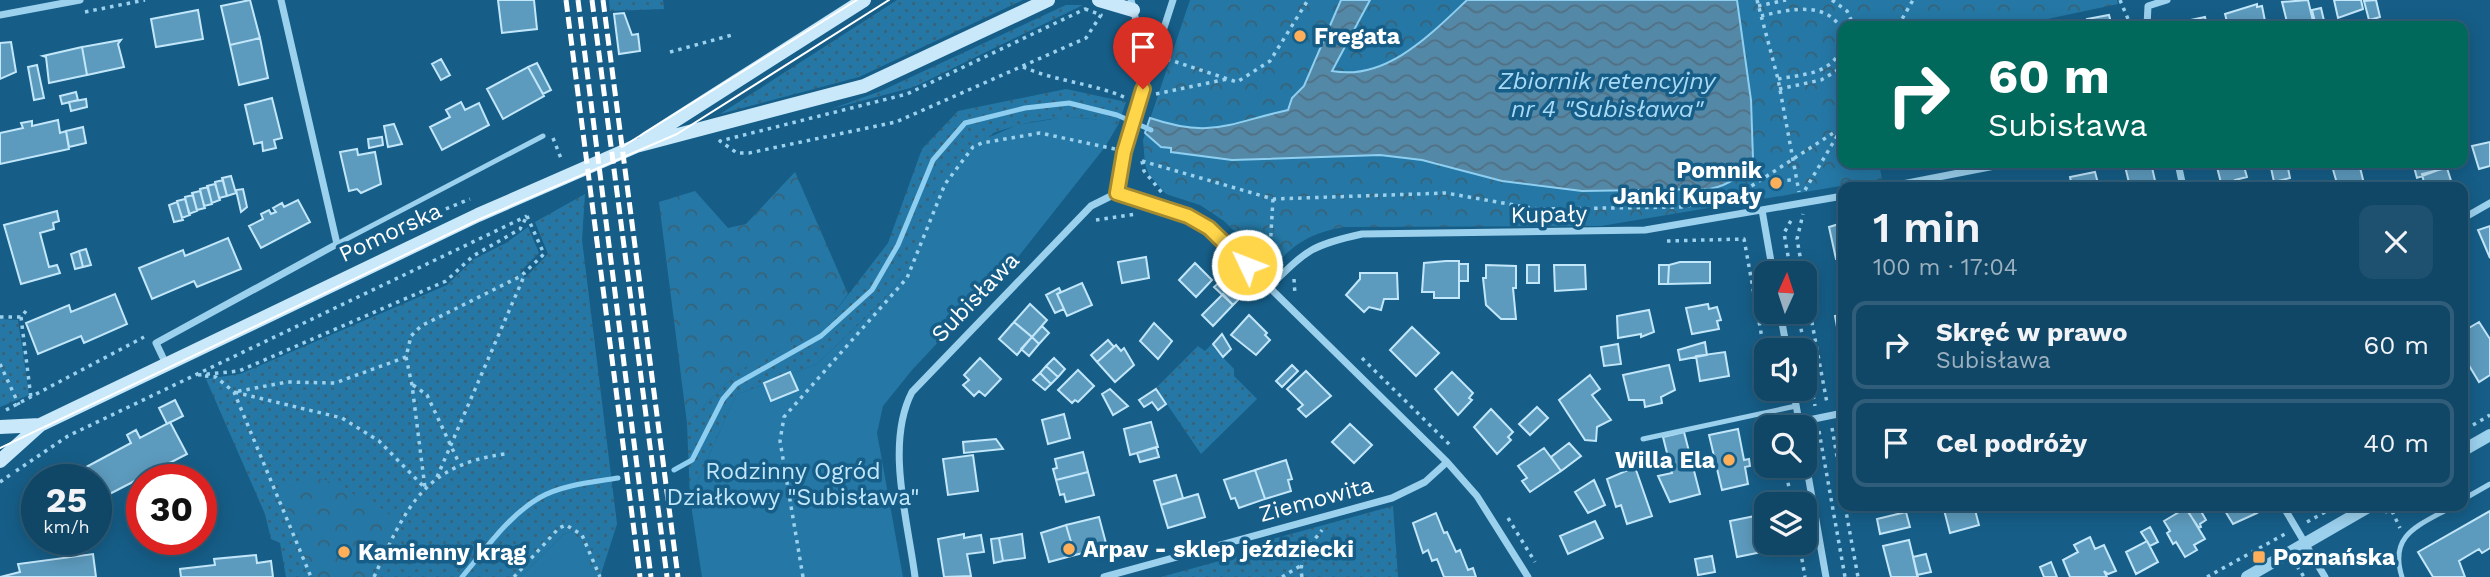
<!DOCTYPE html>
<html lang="pl">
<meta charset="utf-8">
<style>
:root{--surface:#104666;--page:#1e506f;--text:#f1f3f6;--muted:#9cb1bf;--line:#305e7a}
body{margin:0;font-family:"Work Sans",sans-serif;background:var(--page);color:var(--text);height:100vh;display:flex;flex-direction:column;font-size:26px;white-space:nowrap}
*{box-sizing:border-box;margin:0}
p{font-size:23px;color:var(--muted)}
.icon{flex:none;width:38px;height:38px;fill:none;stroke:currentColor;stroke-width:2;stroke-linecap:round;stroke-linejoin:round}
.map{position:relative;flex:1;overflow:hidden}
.panel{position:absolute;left:1838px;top:182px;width:630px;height:329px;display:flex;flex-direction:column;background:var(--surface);border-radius:14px;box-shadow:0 4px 18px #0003,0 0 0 2px var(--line)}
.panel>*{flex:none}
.banner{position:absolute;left:1838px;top:21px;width:630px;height:147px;border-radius:14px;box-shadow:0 4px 18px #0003,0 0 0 2px var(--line);background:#00695c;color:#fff;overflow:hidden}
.needle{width:46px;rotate:3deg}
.buttons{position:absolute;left:1754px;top:261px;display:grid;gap:14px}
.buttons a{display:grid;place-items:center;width:63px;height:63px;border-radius:14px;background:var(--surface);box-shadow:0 4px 18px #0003,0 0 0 2px var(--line);font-size:35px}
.speed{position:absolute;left:21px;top:464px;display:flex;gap:14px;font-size:35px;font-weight:700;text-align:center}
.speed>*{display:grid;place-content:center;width:91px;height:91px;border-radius:50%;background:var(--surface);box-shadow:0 4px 18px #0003,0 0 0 2px var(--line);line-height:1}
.speed small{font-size:18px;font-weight:400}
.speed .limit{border:10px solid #d22;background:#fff;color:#111}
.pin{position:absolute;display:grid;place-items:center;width:60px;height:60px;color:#fff;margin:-72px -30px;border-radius:50% 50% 50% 0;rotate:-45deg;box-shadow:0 0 7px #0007}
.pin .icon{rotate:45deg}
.me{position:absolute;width:77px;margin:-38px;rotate:313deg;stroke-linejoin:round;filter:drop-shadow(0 0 5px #0008)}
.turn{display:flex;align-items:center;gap:24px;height:147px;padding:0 35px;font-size:32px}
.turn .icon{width:91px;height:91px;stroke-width:2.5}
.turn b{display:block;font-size:49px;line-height:60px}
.round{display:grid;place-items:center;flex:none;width:74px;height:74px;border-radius:14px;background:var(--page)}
.headline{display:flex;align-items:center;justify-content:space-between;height:119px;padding:0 35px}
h1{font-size:42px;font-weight:600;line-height:52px}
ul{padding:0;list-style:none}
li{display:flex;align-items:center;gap:21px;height:88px;margin:0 14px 10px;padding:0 21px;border:4px solid var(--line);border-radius:14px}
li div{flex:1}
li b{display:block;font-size:26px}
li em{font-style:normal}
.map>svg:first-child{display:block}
</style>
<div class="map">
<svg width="2490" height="577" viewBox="0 0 2490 577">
<defs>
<pattern id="grass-dots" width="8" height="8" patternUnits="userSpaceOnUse" patternTransform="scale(1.75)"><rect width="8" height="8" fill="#2578a5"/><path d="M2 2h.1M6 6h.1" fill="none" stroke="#386278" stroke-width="1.8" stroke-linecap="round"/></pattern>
<pattern id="forest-crowns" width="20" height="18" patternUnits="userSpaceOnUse" patternTransform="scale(1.75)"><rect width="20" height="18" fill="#2578a5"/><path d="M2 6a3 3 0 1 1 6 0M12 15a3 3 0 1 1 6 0" fill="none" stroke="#386278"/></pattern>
<pattern id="water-waves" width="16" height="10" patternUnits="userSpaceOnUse" patternTransform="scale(1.75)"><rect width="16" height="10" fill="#5488a7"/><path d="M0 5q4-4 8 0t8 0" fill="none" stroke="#517083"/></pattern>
</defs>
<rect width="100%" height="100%" fill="#165e88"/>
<path fill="url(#grass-dots)" d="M609,0H663L664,9L610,11Z
M897,0H1023L859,77L720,114Z
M1066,5H1083L914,87L831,109L881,91Z
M1066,89L1126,102L1118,125C1076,111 1033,119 993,133L903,276L881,303L817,364L736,395L690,498L687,423L740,370L834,313L888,243L922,149L958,111Z
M585,194L582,240L617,524L600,577H596L573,531L564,534L520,577H286L280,543L271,539L265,514L206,379L240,374L447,285L474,259L506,243L528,227L539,253L520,272L525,278L548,254L535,222Z
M0,319L18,320L29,395L0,407Z
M1215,341L1214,348L1234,369V376L1257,399L1201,454L1156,388L1198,346L1205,351Z
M1393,506L1398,577H1161L1245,554L1244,547Z"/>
<path fill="url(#forest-crowns)" d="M1190,0H2117L2118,4L2015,26H1843V163H1879L1882,179L1601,226L1344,227C1317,232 1300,239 1280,260L1276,257L1263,259L1224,221L1200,205L1166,194L1149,175L1145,164L1143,140Z
M795,172L848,294L826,323L814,333L740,370L687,423L659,202L695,191L728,228L746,224Z
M309,478L324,479L400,518L369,577H315L279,490Z"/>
<path fill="#2578a5" d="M1065,117L1103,120L1118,125L1105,147L1018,257L912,370L883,406L877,433L903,577H702L690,498L736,395L817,364L881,303L903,276L939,182L969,146L1017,125Z
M574,531L596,577H520L564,534Z"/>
<path fill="url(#water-waves)" stroke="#8ecff1" stroke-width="2" d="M1341,0H1370L1332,71C1386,81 1430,35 1467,0H1737L1751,100L1753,159C1742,176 1729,185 1710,189L1582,191L1502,181L1422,160L1380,155L1232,160L1171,152V148L1161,147L1145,133L1150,118C1212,139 1229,123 1288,110L1292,98L1304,86Z"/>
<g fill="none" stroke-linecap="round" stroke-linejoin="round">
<path stroke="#8ecff1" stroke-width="5" d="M674,470L692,460L723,399L736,384L821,336L872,290L898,245L933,160L965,123L1025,108L1069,103L1117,115L1151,130
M462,577C485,550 508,516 539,498C561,485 593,482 618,478"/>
</g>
<path fill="#5d9bbe" stroke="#c2e7fa" stroke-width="2" d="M250,0L260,38L230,45L221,6Z
M498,0H534L537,29L502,33Z
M2308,0L2313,21L2302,24L2303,26H2288L2282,2Z
M2334,0H2361L2363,9L2338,18Z
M2376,0L2380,17L2369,20L2364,1Z
M2257,4V7L2262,6L2266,26H2228L2225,14Z
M2321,8L2325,25L2316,26L2312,10Z
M198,10L203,39L156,47L151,19Z
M624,13L632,35L638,34L640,51L619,54L614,14Z
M2109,15L2112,26H2089L2087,19Z
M2205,17L2207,26H2182L2181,22Z
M260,38L268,78L239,85L230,45Z
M121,40L118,44L124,67L87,75L82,47Z
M11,42L16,72L0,79V43Z
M82,47L87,75L49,83L46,57L43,56Z
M441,59L450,75L441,80L432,64Z
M537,63L551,90L543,94L528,67Z
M37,65L44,98L34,100L28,67Z
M528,67L544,96L503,119L487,89Z
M76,92L78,100L62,104L60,96Z
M272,98L282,138L274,140L276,148L263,151L262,142L254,144L245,105Z
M86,99L87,107L71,111L69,102Z
M461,102L465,110L479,103L489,125L442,150L430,127L450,117L446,110Z
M58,120L60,133L66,131L69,149L0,164V133L23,128L21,123L32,121V126Z
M394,124L402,144L388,147L384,126Z
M83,127L86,143L69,147L66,131Z
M382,137L383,145L369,148L368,139Z
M2490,142V166L2479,169L2472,146Z
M357,149L358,155L375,152L381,184L361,193L357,189L349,191L340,152Z
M2140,163H2151L2156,185L2130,187L2125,166Z
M2216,163H2243L2247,177L2235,180L2237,187H2222Z
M2270,163H2287L2290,178L2274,182Z
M2344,163H2359L2364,184L2338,187L2332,166Z
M2433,163L2436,171L2417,178L2414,167Z
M2447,168L2453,187H2425L2422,174Z
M2095,172L2099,187H2072L2070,177Z
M231,176L236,193L227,196L222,178Z
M223,180L227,196L219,198L215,182Z
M215,184L220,200L212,203L207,186Z
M208,187L212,204L204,206L200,189Z
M243,189L247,207L241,212L236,190Z
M200,191L205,208L197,210L192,193Z
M193,195L197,211L189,214L185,197Z
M185,199L190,215L182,218L177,201Z
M298,200L310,222L261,248L249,226L263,219L261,214L269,210L271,214L276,212L273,208L282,203L284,207Z
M177,202L183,220L174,222L169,205Z
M57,211L59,221L53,223L54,229L40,233L49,267L57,265L60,273L21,284L4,225Z
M1842,223H1843V258L1836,259L1829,227Z
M2490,226V258L2478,230Z
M228,238L241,269L197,287L194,281L152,299L139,268L183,250L185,256Z
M86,249L91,265L83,267L79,251Z
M79,251L83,267L75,269L71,254Z
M1146,257L1149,278L1122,283L1118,262Z
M1446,261H1459V298H1434V292H1422L1424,263Z
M1680,262H1710V283L1668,284L1669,265Z
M1195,263L1212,280L1196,297L1179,280Z
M1459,264H1468V281H1459Z
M1486,265L1516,266V288H1513L1516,319H1501L1486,305L1483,278H1486Z
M1527,265H1539V283H1527Z
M1554,265H1585L1586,289L1555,291Z
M1659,265H1669L1668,284H1659Z
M1360,273H1397L1398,299H1384L1381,310L1369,307L1364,312L1346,295L1360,279Z
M1223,279L1241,297L1233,305L1214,287Z
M1082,283L1092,305L1067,316L1057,294Z
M1059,288L1061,292L1057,294L1064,309L1055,313L1046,295Z
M115,294L127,324L84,343L81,336L38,354L26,323L69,305L71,312Z
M1223,294L1233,305L1213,326L1202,315Z
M1030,304L1047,320L1032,337L1014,322Z
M1708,304L1709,309L1717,307L1721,320L1717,321L1719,329L1692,334L1686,308Z
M1649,310L1654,332L1641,337V334L1618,338L1617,316Z
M1843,314V348L1841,349L1835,316Z
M1249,315L1267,333L1265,335L1270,340L1256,355L1231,335Z
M1014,322L1032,337L1017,355L999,339Z
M2479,322L2490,339V375L2479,382L2462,354V332Z
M1154,323L1172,341L1158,359L1140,341Z
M1042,326L1049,333L1039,344L1032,337Z
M1412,327L1439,353L1416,376L1390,350Z
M1222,334L1231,349L1223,357L1213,344Z
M1032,337L1039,344L1029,356L1021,349Z
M1108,340L1114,347L1097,362L1091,355Z
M1705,342L1707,355L1680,360L1678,350Z
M1618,344L1621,364L1604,366L1601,347Z
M1116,345L1121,351L1124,348L1134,365L1115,382L1097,362Z
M1725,352L1729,376L1700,381L1696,356Z
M980,358L1001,379L985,396L979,391L974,396L963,385L969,380L964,375Z
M1054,358L1065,369L1058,377L1046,366Z
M1292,365L1298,371L1282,387L1276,381Z
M1669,365L1675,390L1661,397L1662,403L1645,407L1644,400H1629L1623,375Z
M1046,366L1058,377L1051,384L1040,373Z
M1078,370L1094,386L1078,402L1075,400L1072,403L1058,390Z
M1306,371L1331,396L1306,417L1298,409L1303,405L1287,389Z
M790,372L798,390L771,401L764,383Z
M1452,372L1473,393L1469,398L1472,400L1458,415L1435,389Z
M1040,373L1051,384L1045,390L1033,380Z
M1590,375L1600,389L1592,395L1611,420L1597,427L1596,441L1585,440L1559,400Z
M1110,389L1128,406L1113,415L1102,394Z
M1156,389L1166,404L1158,410L1152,402L1144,407L1139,400Z
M175,400L183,416L167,424L159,408Z
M1537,407L1548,418L1530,435L1519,424Z
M1491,409L1513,432L1508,437L1511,440L1497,454L1474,427Z
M1064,414L1070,438L1048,444L1042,420Z
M170,422L187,454L96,501V480H62L131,443L127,435L136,430L140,438Z
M1151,422L1158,447L1130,455L1124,429Z
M1350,424L1372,445L1354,463L1332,442Z
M1738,429L1744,460L1749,459L1750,466L1745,467L1748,484L1722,490L1709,435Z
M1684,432L1700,494L1670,502L1658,476L1672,473L1663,437Z
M996,439L1003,449L964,453L963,442Z
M1569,443L1581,456L1561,471L1551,457Z
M1156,447L1159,457L1140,462L1137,453Z
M1544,448L1561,471L1530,492L1522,481L1527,478L1518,466Z
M1083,452L1088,472L1056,480L1053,469L1057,468L1055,459Z
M973,455L978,491L948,495L943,459Z
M1286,460L1292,479L1288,480L1291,491L1265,499L1255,470Z
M1635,467L1652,516L1627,524L1621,505L1616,507L1607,479Z
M1255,470L1265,499L1239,508L1235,498L1231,499L1224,480Z
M1088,472L1094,495L1066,502L1064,494L1060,495L1056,480Z
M1176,475L1183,498L1161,505L1154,481Z
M1594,480L1605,505L1588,513L1575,492Z
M37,493V529L22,501Z
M1198,494L1205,517L1168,528L1161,505Z
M1943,506H1974L1979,525L1950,533Z
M2184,506H2198L2206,520L2200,524L2201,527L2199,528Z
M2222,506H2252L2257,513L2233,524Z
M2186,508L2205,539L2194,545L2197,550L2185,557L2176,542L2173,544L2167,533L2170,531L2164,521Z
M2490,511V548L2482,553L2479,549L2459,561L2465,577H2433L2418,552Z
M1906,512L1910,527L1880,534L1877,519Z
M1436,513L1444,533L1447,532L1456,552L1460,550L1468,570L1473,568L1476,577H1444L1437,559L1432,561L1428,550L1423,553L1413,523Z
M1755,516L1762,552L1737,557L1730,521Z
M1099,517L1107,547L1075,555L1066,525Z
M1595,521L1603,538L1568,554L1560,536Z
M1066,525L1075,555L1049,562L1041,533Z
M2150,527L2158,542L2150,546L2141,532Z
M964,534V538L981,535L984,552L967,554L971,576L944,577L938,539Z
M1022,534L1025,558L1003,561L999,538Z
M2090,537L2095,549L2104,545L2116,571L2108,574L2104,571L2107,577H2070L2063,560L2078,552L2074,545Z
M999,538L1003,561L994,563L991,539Z
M1909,540L1918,577H1891L1883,546Z
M2147,541L2158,562L2136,574L2126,552Z
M93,554L96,577H0L20,572L18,564Z
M1926,554L1931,572L1917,575L1913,557Z
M256,555L257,563L271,561L273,577H181L180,569L215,565L214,559Z
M1712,556L1715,572L1698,575L1695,559Z
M2051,562L2057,577H2044L2040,567Z"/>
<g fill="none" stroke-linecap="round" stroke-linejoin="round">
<path stroke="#9cd1ee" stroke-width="3.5" stroke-dasharray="3.5 5" stroke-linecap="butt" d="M1757,0L1778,79L1799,192
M1832,0L1847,11L1854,26
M2120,0L2131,26
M1758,6L1786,0
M1085,9L1101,15L1086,38L896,122L749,153H737L720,141L907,94Z
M85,12L145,0
M1761,16C1790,9 1830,0 1843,33
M1898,26L1913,0
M670,52L732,35
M1167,59L1237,82L1270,61L1308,0
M1023,67C1057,82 1095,83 1128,99
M1778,79C1804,74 1830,75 1843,47
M1779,89L1821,80L1843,67
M1156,94L1227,79
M553,138L562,161
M1142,161L1273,199L1446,193L1537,209L1682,207L1736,196L1841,128
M1142,161L1144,171L1163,194
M1779,182L1795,179
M1805,190L1843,126
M1273,199L1270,250L1274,262
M1096,220L1136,214
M406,221L414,222L470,199
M1667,241L1744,239L1766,360
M1260,260L1274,263
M1791,273L1784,233L1793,217
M1803,273L1797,239L1803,214
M1294,279L1295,295
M1804,280L1827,403
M1798,312L1815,406
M0,317H21L26,311
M21,317L31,398
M406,357L412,385L425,488L379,441L342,418L234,392L287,382L335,383L406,357L411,336L421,326L521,276L544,254L527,216
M1362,358L1451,446
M0,364L19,405
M198,375L239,371L446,281L473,256L520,229L527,216
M205,376L216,377L234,392L311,577
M413,385L427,395L459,463
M1771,388L1773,400
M6,410L144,337
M2473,425L2490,415
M1832,428L1843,491
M1819,431L1845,577
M1785,466L1792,504
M16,471L68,436L527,216
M437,477L525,274
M0,482L10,475
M1845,506L1858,577
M2392,511L2400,528
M2385,512L2401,506
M1508,518L1535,562
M2307,522L2336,506
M1799,542L1805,577
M2297,566L2304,577
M374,577C406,508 423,465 505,454
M514,577L559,528L566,525L582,535L600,577
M803,577L780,441L784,417L907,278L945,184L973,147L982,143L1040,133L1115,149
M1282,577L1300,566
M1302,577C1298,558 1311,544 1322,530
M2207,577L2285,534"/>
<path stroke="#9cd1ee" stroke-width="5" d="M337,244L543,136
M1643,439L1796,406
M2462,500L2490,484
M2402,577C2388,533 2421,525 2453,506"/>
<path stroke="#9cd1ee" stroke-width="7" d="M1131,0L1148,70
M0,15L80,0
M2147,26L2148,6L2167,0
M2178,163L2183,187
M1887,187L2010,163
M1117,193L1188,216L1209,228L1447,462L1477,496L1528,577
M1117,193L1124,152L1173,0
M1762,210L1773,273
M2462,219L2490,203
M1270,286C1307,250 1311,245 1362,234L1645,230L1843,196
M1780,312L1787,350
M166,364L156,343L337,244L281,0
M1793,388L1800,427
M1799,422L1843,413
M1804,452L1826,577
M2283,506L2325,577
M915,577C908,521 885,444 912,392L1091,206L1117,193
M1104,577L1392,498L1425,482L1447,462"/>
<path stroke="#9cd1ee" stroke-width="12" d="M2462,451L2490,435
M2247,577L2370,506"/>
<path stroke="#c9e8fa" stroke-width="14" d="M1099,0L1133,10
M646,139L864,0
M0,427L40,425
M0,461L40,425L478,215L636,146L864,86L1048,0"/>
<path stroke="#fff" stroke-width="2" d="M622,147L857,0
M0,448L480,219L677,134L889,0"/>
<path stroke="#fff" stroke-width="5" stroke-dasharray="12 5" stroke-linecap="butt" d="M566,0L640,577
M578,0L651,577
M592,0L667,577
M603,0L678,577"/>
</g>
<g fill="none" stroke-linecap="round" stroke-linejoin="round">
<g stroke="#a68a30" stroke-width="18">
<path id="route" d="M1143,89L1124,152L1117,193L1188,216L1209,228L1247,265"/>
</g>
<use href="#route" stroke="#ffd54a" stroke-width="12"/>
</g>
<g fill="#ffaf59" stroke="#165e88" stroke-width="2.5">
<circle cx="1300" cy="36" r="7"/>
<circle cx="1776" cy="183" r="7"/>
<circle cx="1729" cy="460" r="7"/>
<circle cx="1069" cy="549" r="7"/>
<circle cx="344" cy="552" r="7"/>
<rect x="2252" y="550" width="14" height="14" rx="3.5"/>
</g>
<g text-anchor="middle" stroke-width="7" stroke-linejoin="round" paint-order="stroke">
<g font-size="23" font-weight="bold" fill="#fff" stroke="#165e88" text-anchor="start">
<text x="1314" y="44">Fregata</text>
<text x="1762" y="178" text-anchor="end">Pomnik<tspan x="1762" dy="26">Janki Kupały</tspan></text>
<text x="1715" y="468" text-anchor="end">Willa Ela</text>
<text x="1083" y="557">Arpav - sklep jeździecki</text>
<text x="358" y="560">Kamienny krąg</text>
<text x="2273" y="565">Poznańska</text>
</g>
<g font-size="23" fill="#fff" stroke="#165e88">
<text transform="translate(1549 214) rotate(-1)" y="8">Kupały</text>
<text transform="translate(390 232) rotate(-25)" y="8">Pomorska</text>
<text transform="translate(975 297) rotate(-46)" y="8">Subisława</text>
<text transform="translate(1316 499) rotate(-15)" y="8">Ziemowita</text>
</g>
<g font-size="23" fill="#c2e7fa" stroke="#165e88">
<text x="793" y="479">Rodzinny Ogród<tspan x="793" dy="26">Działkowy "Subisława"</tspan></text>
</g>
<g font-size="24" font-style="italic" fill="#a8daf6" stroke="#165e88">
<text x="1607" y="89">Zbiornik retencyjny<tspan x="1607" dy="28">nr 4 "Subisława"</tspan></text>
</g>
</g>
</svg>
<div class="buttons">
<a><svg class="needle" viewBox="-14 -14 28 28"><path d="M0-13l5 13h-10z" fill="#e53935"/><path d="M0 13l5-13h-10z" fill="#9cb1bf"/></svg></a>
<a><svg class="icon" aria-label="sound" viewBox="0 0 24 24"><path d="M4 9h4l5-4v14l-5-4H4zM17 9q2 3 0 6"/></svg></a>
<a><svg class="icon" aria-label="search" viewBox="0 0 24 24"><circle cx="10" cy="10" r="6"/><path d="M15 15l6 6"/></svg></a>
<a><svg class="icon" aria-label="layers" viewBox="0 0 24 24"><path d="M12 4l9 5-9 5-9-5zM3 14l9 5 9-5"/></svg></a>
</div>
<div class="speed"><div>25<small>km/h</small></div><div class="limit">30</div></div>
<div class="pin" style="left:1143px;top:89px;background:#d93025"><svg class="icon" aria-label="arrive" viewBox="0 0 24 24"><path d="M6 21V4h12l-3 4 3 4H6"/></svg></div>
<svg class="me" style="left:1247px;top:265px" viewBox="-20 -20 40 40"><circle r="17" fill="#ffd54a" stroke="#fff" stroke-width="3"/><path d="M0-11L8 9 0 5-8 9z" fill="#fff"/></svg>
<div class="banner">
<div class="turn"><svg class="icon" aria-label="right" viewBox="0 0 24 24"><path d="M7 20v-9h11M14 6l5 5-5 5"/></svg><div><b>60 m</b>Subisława</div></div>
</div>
<section class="panel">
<div class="headline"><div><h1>1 min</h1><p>100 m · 17:04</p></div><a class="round"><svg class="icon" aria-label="close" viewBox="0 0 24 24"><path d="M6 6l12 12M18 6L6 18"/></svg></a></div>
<ul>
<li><svg class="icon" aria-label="right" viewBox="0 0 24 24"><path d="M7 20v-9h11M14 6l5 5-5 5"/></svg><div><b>Skręć w prawo</b><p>Subisława</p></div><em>60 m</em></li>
<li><svg class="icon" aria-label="arrive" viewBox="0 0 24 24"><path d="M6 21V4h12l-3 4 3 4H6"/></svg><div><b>Cel podróży</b></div><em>40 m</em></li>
</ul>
</section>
</div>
